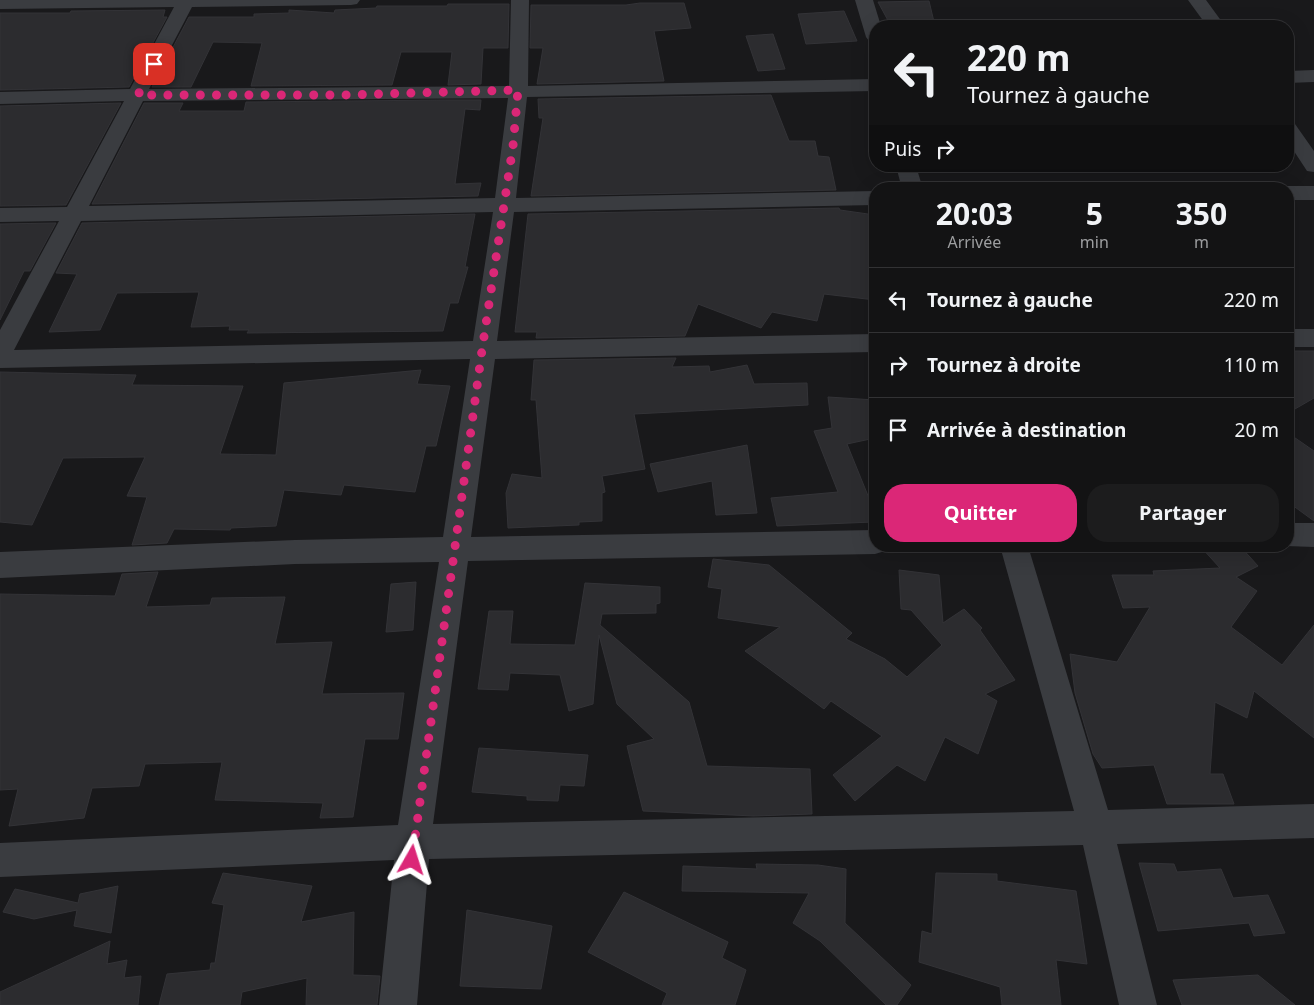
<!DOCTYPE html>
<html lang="fr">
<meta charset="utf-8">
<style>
:root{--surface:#131314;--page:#1c1c1d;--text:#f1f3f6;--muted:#9d9ea0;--line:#323234;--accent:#db2777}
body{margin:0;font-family:"Noto Sans",sans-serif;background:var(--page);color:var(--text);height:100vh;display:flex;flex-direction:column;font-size:19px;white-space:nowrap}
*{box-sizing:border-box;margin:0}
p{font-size:16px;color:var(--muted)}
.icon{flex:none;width:28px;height:28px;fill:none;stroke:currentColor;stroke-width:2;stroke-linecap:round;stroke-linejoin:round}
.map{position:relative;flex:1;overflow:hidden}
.sheet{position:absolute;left:869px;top:182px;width:425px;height:370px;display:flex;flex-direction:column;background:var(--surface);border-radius:20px;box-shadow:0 5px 20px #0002,0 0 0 1px var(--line)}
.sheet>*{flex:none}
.banner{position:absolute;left:869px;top:20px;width:425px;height:152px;border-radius:20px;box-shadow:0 5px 20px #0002,0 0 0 1px var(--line);background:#131314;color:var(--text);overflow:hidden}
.pin{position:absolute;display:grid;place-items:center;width:42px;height:42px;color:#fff;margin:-21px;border-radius:10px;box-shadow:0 2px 8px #0006}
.me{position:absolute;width:55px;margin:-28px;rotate:6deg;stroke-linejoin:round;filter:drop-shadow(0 0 4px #0008)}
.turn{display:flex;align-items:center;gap:18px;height:105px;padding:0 15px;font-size:22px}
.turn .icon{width:65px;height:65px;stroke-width:2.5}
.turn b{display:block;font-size:35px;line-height:42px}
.then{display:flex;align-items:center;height:48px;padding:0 15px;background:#0003;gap:10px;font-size:19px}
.eta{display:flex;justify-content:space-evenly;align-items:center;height:85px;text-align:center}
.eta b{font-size:30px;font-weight:700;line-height:35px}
.cta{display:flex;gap:10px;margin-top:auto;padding:10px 15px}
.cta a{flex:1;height:58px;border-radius:20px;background:var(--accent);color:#fff;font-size:20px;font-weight:700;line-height:58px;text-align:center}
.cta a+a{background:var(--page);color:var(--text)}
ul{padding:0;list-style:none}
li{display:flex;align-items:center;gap:15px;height:65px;padding:0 15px;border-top:1px solid var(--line)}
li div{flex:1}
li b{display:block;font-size:19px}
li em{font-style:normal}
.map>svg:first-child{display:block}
</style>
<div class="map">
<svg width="1314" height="1005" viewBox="0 0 1314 1005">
<rect width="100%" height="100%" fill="#19191b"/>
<path fill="#2c2c2f" stroke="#333337" d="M929,1L935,26H891L878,2Z
M640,3H684L691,28L654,31L664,81L537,84L543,48H530L531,5H626Z
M448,4H509L508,48H483L481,84L448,85L452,52H401L392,85L251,86L262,43L213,42L191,87H152L189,17H254V14L289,13V10L334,13L335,10L376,8L377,6H447Z
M165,10L163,17H167L129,87L0,90V13H70L71,11Z
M844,11L857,41L806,44L798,14Z
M773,34L785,69L758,71L746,36Z
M771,95L789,141H815L818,156L829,157L836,190L531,196L543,118H539L538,99Z
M446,100H481L480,110L465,109L455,184L481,183L478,196L92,204L144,103H183L179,111H244L246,102Z
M121,103L66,205L0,206V106Z
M839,208L840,210L875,215V300L824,294L817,321L772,312L761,328L698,304L685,336L536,338L537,332H515L528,214Z
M475,214L465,267H468L458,303H450L443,331L247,333L249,330H229L230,326L191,327L199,292L117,293L100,330L49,332L77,274L56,273L82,223Z
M56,223L30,271H24L0,320V224Z
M1288,351H1314V398L1288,413Z
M676,358L672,367L709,366L710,372L747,365L754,384L807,383L808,405L634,414L645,469L602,476L605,492L602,493V521L579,522V525L508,528L506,493L512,474L542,478L536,400H531L534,360Z
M421,370L417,384L450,386L436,446H426L415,492L344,485L341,495L284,490L276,526L231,528L230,530L174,529L167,543L132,545L147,497L127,496L145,457L63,458L32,525L0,522V372L136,375L132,385L243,386L220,454L276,455L284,383Z
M828,397L875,400V438L847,444L873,508V522L777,526L771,498L838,492L814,431L832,428Z
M1288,433L1314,451V521L1288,502Z
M747,445L757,513L716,515L712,481L658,492L650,464Z
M1200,546H1240L1258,566L1236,577L1257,591L1231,627L1282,665L1314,625V738L1254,691L1247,718L1215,702L1210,774H1223L1234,804H1167L1154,765L1102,768L1093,754L1075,693L1070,654L1117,662L1150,607L1123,608L1112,575H1154L1153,571L1220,568Z
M713,559L769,565L852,633L846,639L885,659L907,677L942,645L911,610L901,609L899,570L939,575L943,623L964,609L982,628L980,630L1015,680L985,694L997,701L978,754L945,737L925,781L897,765L855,801L833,775L882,736L831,701L824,709L745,651L780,627L718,618L722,589L708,587Z
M158,572L146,607L210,605L212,598L285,597L275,644L332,642L322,694L404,693L398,739H365L353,817L320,818L323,803L215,800L222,762L145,764L139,786L92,788L84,818L9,826L18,789L0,790V594L115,596L122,574Z
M416,582L413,630L386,632L391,584Z
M585,583L660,587V603L656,604V613L602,614L600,625L689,702L707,766L810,769L812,814L754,816L643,811L627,746L654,739L617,704L599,635L593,704L569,711L560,675L510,673L508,690L478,689L489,611H513L510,644L575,645Z
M479,748L588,755L584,786L560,785L558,801L527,800V796L472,792Z
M1139,863L1174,864L1177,872L1221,869L1233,898L1268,895L1285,933L1254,936L1249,923L1158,931Z
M756,864L818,865L846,869L845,923L911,985L897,1005H886L820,941L793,923L809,893L682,891L683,866L757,869Z
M223,873L312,886L301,922L354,912L353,975L380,976L377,1005H306L307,978L242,992L240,1005H159L167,974L210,970L211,963H215L224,905L212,903Z
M936,873L997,874V881L1076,891L1087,964L1056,960L1061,1005H1002L1000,987L919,962L922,931L932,934Z
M118,886L111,933L74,926L77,910L34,919L3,912L15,889L78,903L80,894Z
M624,892L728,942L722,958L746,970L735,1005H662L667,993L588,952Z
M467,910L552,926L541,989L460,986Z
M110,941L107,964L127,960L124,978L141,976L138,1005H0V992Z
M1258,975L1295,1005H1182L1173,980Z"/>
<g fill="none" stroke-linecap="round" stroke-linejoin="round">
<path fill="#3a3c40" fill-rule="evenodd" d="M0,0H360L357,4L351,5L192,7L149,89L509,86L511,0H529L528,86L875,79V91L527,97L516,198L875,191V205L514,212L497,341L875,334V352L495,359L471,537L875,530V546H887L885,551L875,554L468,561L433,824L1074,811L1000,546H1028L1108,810L1314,804V838L1117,844L1157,1005H1119L1083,845L429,859L417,1005H379L394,860L0,877V843L398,825L439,562L295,564L0,578V552L295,540L443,537L470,359L0,368V330L59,221L0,222V208L67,207L124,101L0,104V92L130,89L174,7L0,9ZM508,98L495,198L89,206L143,101ZM493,212L473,341L14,350L81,221Z
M855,0H873L881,26H875V42L869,41L866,37Z
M1188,0H1206L1225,26H1207Z
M1314,70V82L1288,83V71Z
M1288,122L1295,124L1314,151V172L1307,171L1288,142Z
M896,166H916L923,189H902Z
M1288,186H1314V200H1288V189H1280Z
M1288,329H1314V347H1288Z
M1288,523H1314V547L1286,546H1288Z"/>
</g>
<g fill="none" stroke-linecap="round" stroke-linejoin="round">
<path stroke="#db2777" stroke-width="9" stroke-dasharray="0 16.2" d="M154,64L138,95H343L518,90L513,146L482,350L412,860"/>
</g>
</svg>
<div class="pin" style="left:154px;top:64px;background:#d93025"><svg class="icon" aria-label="arrive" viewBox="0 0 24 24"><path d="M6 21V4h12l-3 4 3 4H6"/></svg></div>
<svg class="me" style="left:412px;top:860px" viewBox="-20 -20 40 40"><path d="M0-17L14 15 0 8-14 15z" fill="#db2777" stroke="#fff" stroke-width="4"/></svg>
<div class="banner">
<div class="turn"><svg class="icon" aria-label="left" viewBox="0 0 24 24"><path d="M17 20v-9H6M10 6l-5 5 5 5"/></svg><div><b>220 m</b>Tournez à gauche</div></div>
<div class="then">Puis<svg class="icon" aria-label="right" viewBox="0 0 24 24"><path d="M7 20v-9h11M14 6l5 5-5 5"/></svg></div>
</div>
<section class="sheet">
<div class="eta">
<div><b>20:03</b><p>Arrivée</p></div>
<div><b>5</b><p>min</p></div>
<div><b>350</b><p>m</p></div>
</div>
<ul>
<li><svg class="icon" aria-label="left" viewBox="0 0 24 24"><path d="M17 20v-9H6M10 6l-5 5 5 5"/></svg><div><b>Tournez à gauche</b></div><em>220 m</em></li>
<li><svg class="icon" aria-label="right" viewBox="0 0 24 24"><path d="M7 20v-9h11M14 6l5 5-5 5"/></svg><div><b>Tournez à droite</b></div><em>110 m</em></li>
<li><svg class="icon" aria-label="arrive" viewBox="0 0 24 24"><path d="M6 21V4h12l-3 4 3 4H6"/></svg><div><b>Arrivée à destination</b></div><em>20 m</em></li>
</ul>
<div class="cta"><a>Quitter</a><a>Partager</a></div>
</section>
</div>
